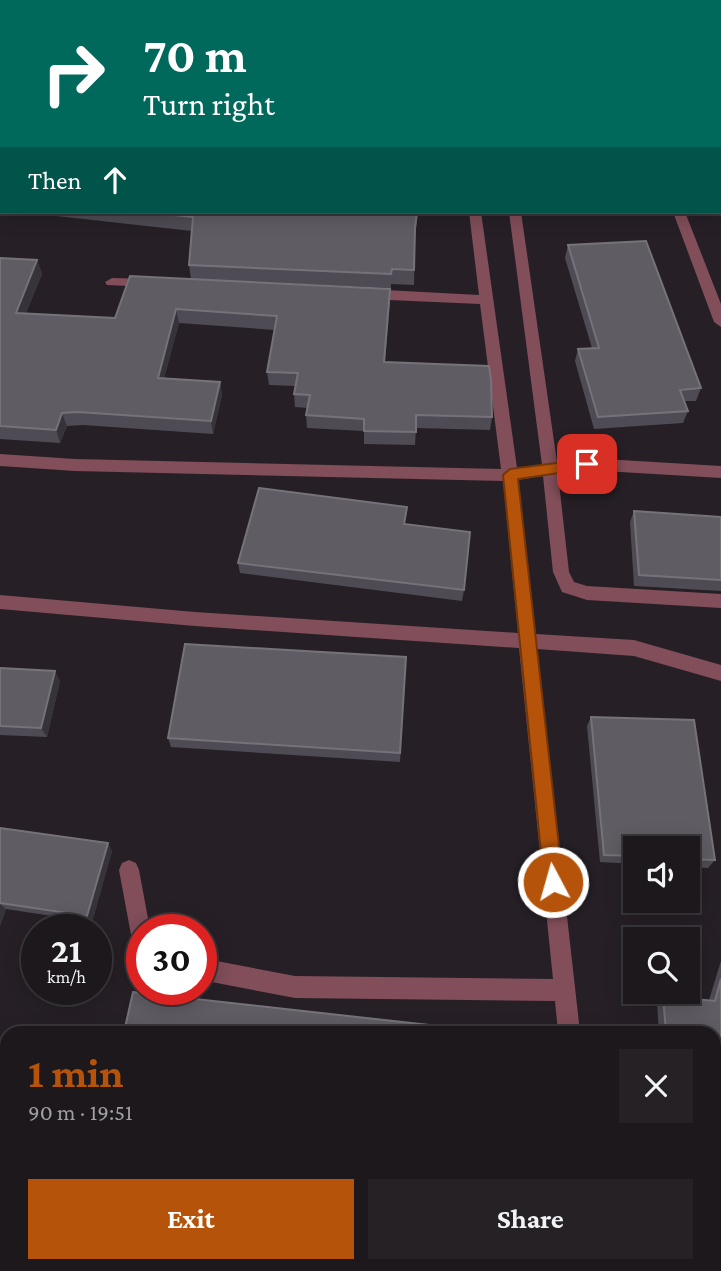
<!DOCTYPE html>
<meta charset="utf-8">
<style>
:root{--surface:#1c181c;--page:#252125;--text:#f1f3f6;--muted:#a0a0a3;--line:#3a373b;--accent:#b45309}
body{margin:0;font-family:"Crimson Pro",serif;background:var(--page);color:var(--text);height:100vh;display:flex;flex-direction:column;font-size:26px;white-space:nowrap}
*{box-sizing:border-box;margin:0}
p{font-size:23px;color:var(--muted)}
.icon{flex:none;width:38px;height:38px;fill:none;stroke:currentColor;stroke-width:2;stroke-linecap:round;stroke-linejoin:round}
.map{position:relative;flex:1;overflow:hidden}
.details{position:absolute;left:0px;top:1026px;width:721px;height:247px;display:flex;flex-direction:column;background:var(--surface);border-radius:21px 21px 0 0;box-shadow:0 4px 18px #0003,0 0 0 2px var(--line)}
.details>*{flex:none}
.hud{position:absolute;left:0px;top:0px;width:721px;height:214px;box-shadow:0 4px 18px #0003,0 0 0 2px var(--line);background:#00695c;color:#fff;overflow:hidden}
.tools{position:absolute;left:623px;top:836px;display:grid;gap:14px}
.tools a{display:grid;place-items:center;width:77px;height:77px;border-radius:0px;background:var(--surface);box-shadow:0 4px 18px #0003,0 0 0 2px var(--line);font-size:35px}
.speed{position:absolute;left:21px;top:914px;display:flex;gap:14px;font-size:35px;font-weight:700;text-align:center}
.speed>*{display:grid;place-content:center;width:91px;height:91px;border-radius:50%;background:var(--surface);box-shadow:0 4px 18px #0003,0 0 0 2px var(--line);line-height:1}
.speed small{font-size:18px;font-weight:400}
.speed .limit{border:10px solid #d22;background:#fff;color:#111}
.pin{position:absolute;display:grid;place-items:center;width:60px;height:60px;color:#fff;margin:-30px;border-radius:14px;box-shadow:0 4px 10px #0006}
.me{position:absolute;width:77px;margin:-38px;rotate:354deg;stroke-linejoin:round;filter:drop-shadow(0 0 5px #0008)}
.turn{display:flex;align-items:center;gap:24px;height:147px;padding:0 28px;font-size:32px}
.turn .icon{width:91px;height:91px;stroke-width:2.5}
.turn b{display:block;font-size:49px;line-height:60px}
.then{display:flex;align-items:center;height:66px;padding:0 28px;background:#0003;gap:14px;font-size:26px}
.round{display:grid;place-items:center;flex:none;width:74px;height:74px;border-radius:0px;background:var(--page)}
.summary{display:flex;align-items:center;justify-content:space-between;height:119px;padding:0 28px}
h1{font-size:42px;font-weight:700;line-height:52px;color:var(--accent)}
.button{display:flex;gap:14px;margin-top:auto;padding:14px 28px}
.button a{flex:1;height:80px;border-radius:0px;background:var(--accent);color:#fff;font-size:28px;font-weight:700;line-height:80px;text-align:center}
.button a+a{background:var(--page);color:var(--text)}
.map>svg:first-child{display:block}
</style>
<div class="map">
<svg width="721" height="1271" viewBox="0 0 721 1271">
<rect width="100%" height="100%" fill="#262026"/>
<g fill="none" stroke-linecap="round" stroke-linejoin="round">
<path fill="#814e59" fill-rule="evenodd" d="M0,73H2V79H0Z
M719,199H721V207H719Z
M469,212H481L517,468L542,465L509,212H521L557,462L587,458L721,466V478L587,470L558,474L569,572L574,582L587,586L721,594V608L587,600L562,592L553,572L543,476L518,480L536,634L634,640L721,665V681L634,656L537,649L580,1032H558L555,1001L295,998L201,980V958L295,976L553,979L519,648L195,626L0,609V595L195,612L518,633L503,481L75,471L0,466V454L75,459L501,469L480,304L366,299L359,294L366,289L479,295Z
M673,212H685L721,304V327L714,322Z
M112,278L150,279L157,283L150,287L107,285L105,282Z
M129,860L136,863L139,870L150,929H142V950L135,947L132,940L119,870L122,863Z
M7,1119V1150L0,1153V1121Z
M582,1265H606V1271H582Z"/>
</g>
<path fill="#4f4b54" d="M116,0H456V2H116Z
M2,179V210L0,209V182Z
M20,212H418L415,238L414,285L391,284V288L191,279L189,265L192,231Z
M568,245L701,388L696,401H684L688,411L683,423L594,429L575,361L578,349L592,348L565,258Z
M0,258L37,260L42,274L26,313L115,318L130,276L390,302L385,362L492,417L490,430L416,428L415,445L364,444V431L307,428L306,415L308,408L295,407L294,394L296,386L269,385L267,372L275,330L179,323L164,378L220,382L222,395L213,434L83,425L67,426L60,443L0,439Z
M407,507L405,524L464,590L462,601L240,573L238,563Z
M634,511L721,517V591L634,586L630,522Z
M406,657L400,762L171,747L168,738Z
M0,668L60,681L47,737L0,735Z
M591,717L715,860L708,868L688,867V849H635V864L600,862L587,726Z
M0,828L112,851L92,922L6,909L0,926Z
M721,961V1122L714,1121V1032H659L657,1002L663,996L709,1000Z"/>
<path fill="#37333a" d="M1,0H12L11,2H2V3Z
M37,260L42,274L21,326L16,313Z
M176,309L179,323L161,391L158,378Z
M220,382L222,395L213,434L211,421Z
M62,413L67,426L60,443L56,430Z
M55,671L60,681L47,737L41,728Z
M108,843L112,851L92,922L87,916Z
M0,904L6,909L0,926Z
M0,1047L3,1049L0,1058Z"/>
<path fill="#605c64" stroke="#76727a" stroke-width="2" d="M116,0H430L429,2H116Z
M611,0H668L669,2H612Z
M2,179V196L0,195V182Z
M145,212H417L415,228L414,270L392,269L391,274L189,265L193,217Z
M646,241L701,388L680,390L688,411L598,417L578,349L599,348L568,245Z
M0,258L37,260L16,313L115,318L130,276L390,289L384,362L489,366L491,380L492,417L416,415V432L364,431V419L306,415L310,395L294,394L298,373L267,372L277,316L176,309L158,378L220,382L211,421L78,412L62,413L56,430L0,426Z
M259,488L407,507L404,524L470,532L464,590L238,563Z
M634,511L721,517V580L639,575Z
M185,644L406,657L400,753L168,738Z
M0,668L55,671L41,728L0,726Z
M591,717L694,720L715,860L688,859V849H635V856L604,855Z
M0,828L108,843L87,916L0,903Z
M721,979V1118L714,1117V1032H666L663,996L715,1001Z
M133,992L483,1031V1032H124Z"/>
<path fill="#b45309" stroke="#753606" stroke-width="2" d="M587,459L594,464L592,468L518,479L563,882L560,889L553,891L547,889L544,882L503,475L510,469Z"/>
</svg>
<div class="tools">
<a><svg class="icon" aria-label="sound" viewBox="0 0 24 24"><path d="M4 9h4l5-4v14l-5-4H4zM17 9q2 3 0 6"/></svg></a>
<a><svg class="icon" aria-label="search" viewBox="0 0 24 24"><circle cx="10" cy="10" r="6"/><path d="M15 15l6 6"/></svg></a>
</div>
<div class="speed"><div>21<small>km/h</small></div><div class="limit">30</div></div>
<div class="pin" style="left:587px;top:464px;background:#d93025"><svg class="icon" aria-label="arrive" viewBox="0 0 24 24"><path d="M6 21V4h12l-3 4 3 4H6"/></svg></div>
<svg class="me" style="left:553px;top:882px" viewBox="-20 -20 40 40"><circle r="17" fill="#b45309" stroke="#fff" stroke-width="3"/><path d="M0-11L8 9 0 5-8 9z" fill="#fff"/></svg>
<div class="hud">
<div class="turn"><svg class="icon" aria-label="right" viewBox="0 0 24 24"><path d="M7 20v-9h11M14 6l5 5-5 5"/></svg><div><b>70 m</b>Turn right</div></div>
<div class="then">Then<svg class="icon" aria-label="ahead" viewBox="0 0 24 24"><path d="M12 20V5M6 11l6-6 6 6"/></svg></div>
</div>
<section class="details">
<div class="summary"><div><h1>1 min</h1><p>90 m · 19:51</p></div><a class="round"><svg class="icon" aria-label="close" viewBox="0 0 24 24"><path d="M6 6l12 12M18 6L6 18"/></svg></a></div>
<div class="button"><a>Exit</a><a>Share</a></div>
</section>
</div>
